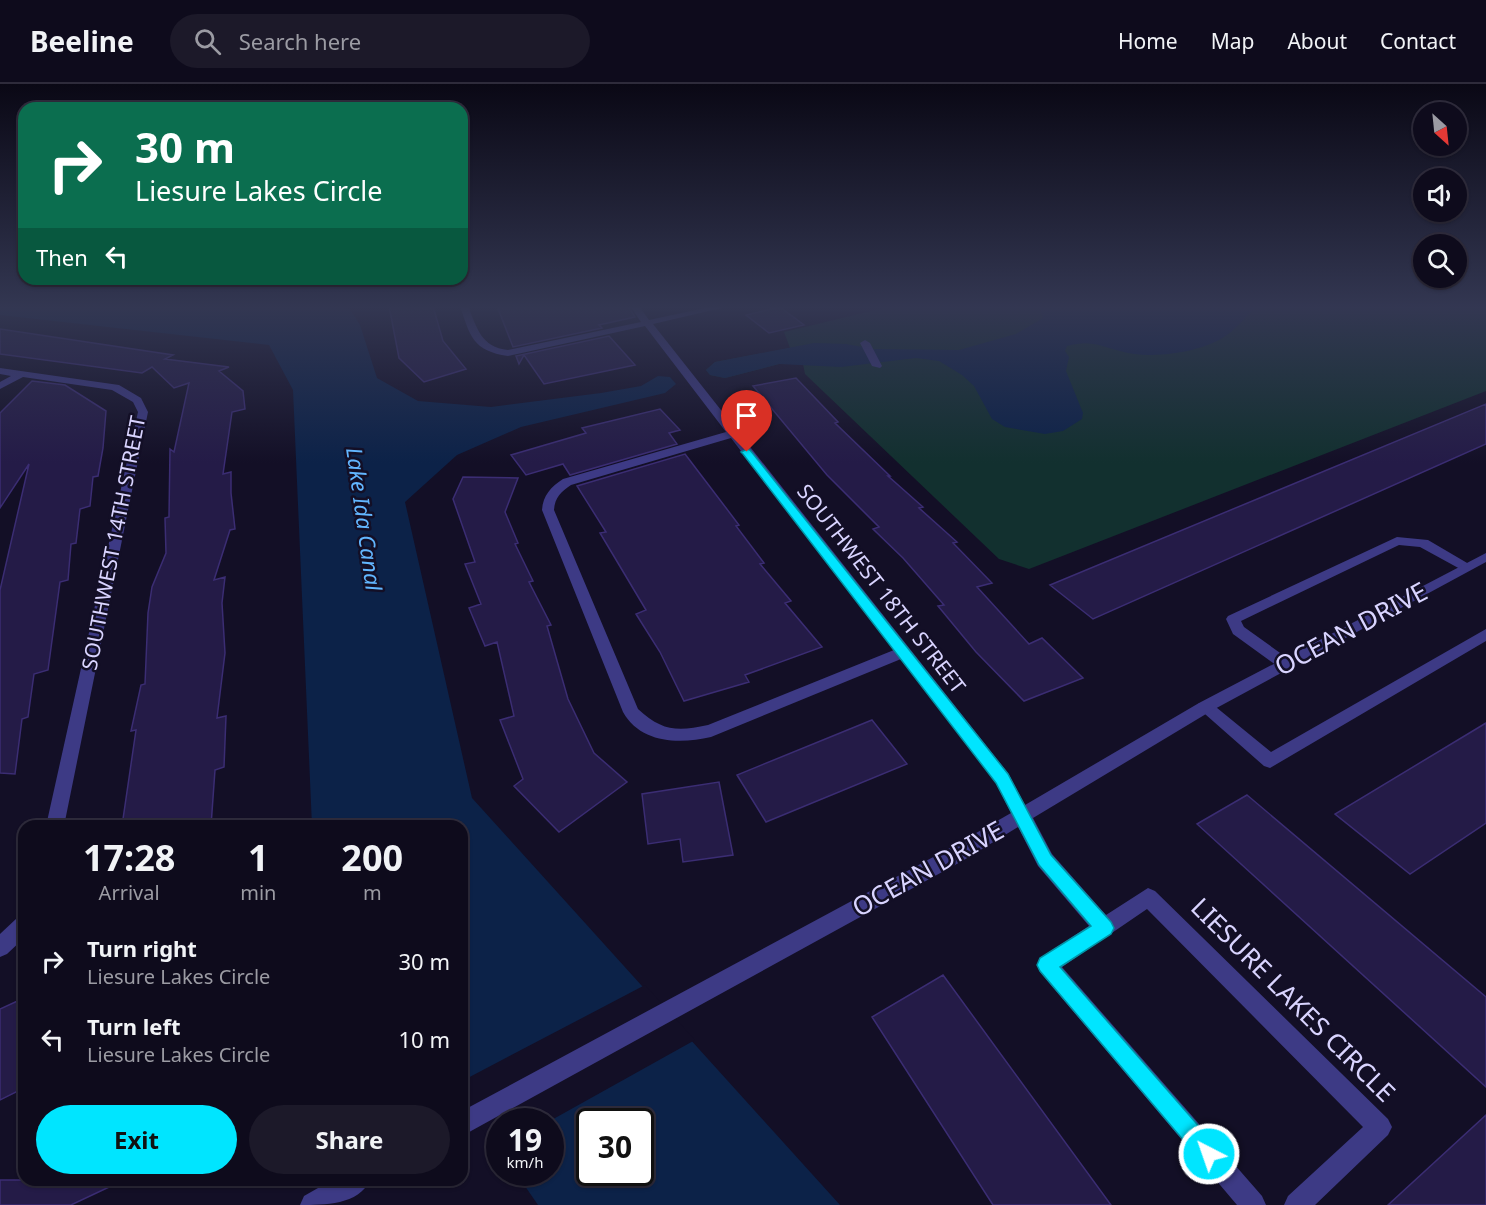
<!DOCTYPE html>
<style>
:root{--surface:#0e0b1c;--page:#1c1929;--text:#f1f3f6;--muted:#9b9ba3;--line:#2e2b3b;--accent:#00e5ff}
body{margin:0;font-family:"Noto Sans",sans-serif;background:var(--page);color:var(--text);height:100vh;display:flex;flex-direction:column;font-size:22px;white-space:nowrap}
*{box-sizing:border-box;margin:0}
p{font-size:20px;color:var(--muted)}
.icon{flex:none;width:33px;height:33px;fill:none;stroke:currentColor;stroke-width:2;stroke-linecap:round;stroke-linejoin:round}
.map{position:relative;flex:1;overflow:hidden}
.drawer{position:absolute;left:18px;top:736px;width:450px;height:366px;display:flex;flex-direction:column;background:var(--surface);border-radius:18px;box-shadow:0 2px 4px #0004,0 0 0 2px var(--line)}
.drawer>*{flex:none}
.hud{position:absolute;left:18px;top:18px;width:450px;height:183px;border-radius:18px;box-shadow:0 2px 4px #0004,0 0 0 2px var(--line);background:#0b6e4f;color:#fff;overflow:hidden}
.needle{width:39px;rotate:153deg}
.tools{position:absolute;left:1413px;top:18px;display:grid;gap:12px}
.tools a{display:grid;place-items:center;width:54px;height:54px;border-radius:50%;background:var(--surface);box-shadow:0 2px 4px #0004,0 0 0 2px var(--line);font-size:30px}
.speed{position:absolute;left:486px;top:1024px;display:flex;gap:12px;font-size:30px;font-weight:700;text-align:center}
.speed>*{display:grid;place-content:center;width:78px;height:78px;border-radius:50%;background:var(--surface);box-shadow:0 2px 4px #0004,0 0 0 2px var(--line);line-height:1}
.speed small{font-size:15px;font-weight:400}
.speed .limit{border:3px solid #111;border-radius:9px;background:#fff;color:#111}
.pin{position:absolute;display:grid;place-items:center;width:51px;height:51px;color:#fff;margin:-62px -26px;border-radius:50% 50% 50% 0;rotate:-45deg;box-shadow:0 0 6px #0007}
.pin .icon{rotate:45deg}
.me{position:absolute;width:66px;margin:-33px;rotate:319deg;stroke-linejoin:round;filter:drop-shadow(0 0 4px #0008)}
.turn{display:flex;align-items:center;gap:21px;height:126px;padding:0 18px;font-size:27px}
.turn .icon{width:78px;height:78px;stroke-width:2.5}
.turn b{display:block;font-size:42px;line-height:51px}
.then{display:flex;align-items:center;height:57px;padding:0 18px;background:#0003;gap:12px;font-size:22px}
.eta{display:flex;justify-content:space-evenly;align-items:center;height:102px;text-align:center}
.eta b{font-size:36px;font-weight:700;line-height:42px}
.action{display:flex;gap:12px;margin-top:auto;padding:12px 18px}
.action a{flex:1;height:69px;border-radius:36px;background:var(--accent);color:#111;font-size:24px;font-weight:700;line-height:69px;text-align:center}
.action a+a{background:var(--page);color:var(--text)}
ul{padding:0;list-style:none}
li{display:flex;align-items:center;gap:18px;height:78px;padding:0 18px}
li div{flex:1}
li b{display:block;font-size:22px}
li em{font-style:normal}
header{display:flex;align-items:center;gap:36px;box-sizing:border-box;height:84px;padding:0 30px;background:var(--surface);border-bottom:2px solid var(--line)}
header strong{font-size:28px}
nav{display:flex;gap:33px;margin-inline-start:auto;font-size:21px}
.search{width:420px;height:54px;background:var(--page);display:flex;align-items:center;gap:15px;box-sizing:border-box;padding:0 21px;border-radius:33px;color:var(--muted);font-size:22px}
.map>svg:first-child{display:block}
</style>
<header>
<strong>Beeline</strong>
<div class="search"><svg class="icon" aria-label="search" viewBox="0 0 24 24"><circle cx="10" cy="10" r="6"/><path d="M15 15l6 6"/></svg>Search here</div>
<nav><a>Home</a><a>Map</a><a>About</a><a>Contact</a></nav>
</header>
<div class="map">
<svg width="1486" height="1121" viewBox="0 0 1486 1121">
<rect width="100%" height="100%" fill="#130f26"/>
<path fill="#12302f" d="M892,222H1486V307L1029,485L999,475L805,290L803,280H779L725,294L710,291L706,286L715,278L790,264L784,248Z"/>
<path fill="#0c2248" fill-rule="evenodd" d="M0,222H333L350,225L360,241L377,294L418,317L491,323L601,309L641,302L658,292L670,293L676,300L665,309L521,343L457,371L405,418L472,714L840,1121H538L516,1089H550V1038H500L462,1011V742H312L293,306L269,261L0,231ZM590,1038H640V1089H590Z
M1039,222H1257C1247,231 1238,243 1227,251C1202,269 1149,276 1120,267C1097,261 1090,256 1067,262L1065,267L1069,273L1066,287L1083,329L1082,335L1063,347L1045,350L1005,343L992,335L974,302L962,291L939,277L916,274L841,283L779,280L725,294L710,291L706,286L715,278L814,259L846,260L873,265L959,266L1016,250L1043,234Z"/>
<path fill="#130f26" d="M645,901L695,956L548,1038H500L499,1065L497,1067L462,1016V997Z"/>
<path fill="#241b47" stroke="#3b2d73" stroke-width="1.5" d="M389,222H433L443,257L466,285L424,298L399,274Z
M497,222H628L635,233L599,241L602,244L513,263Z
M780,223L804,241L769,249L746,231Z
M0,245L173,271L165,275L229,283L219,287L243,307L245,325L232,328L223,390L231,388V409L235,445L230,446L214,496L225,493L222,519L225,569L217,634L226,632L224,683L215,686L211,742H122L136,646L131,647L141,601L145,600L148,529L152,503L166,469L165,434L169,433L170,365L174,368L189,299L174,304L152,283L142,289L0,270Z
M609,252L635,281L544,300L524,271L519,280L516,272Z
M796,294L838,338L835,339L890,392H888L923,423L919,424L957,458L953,459L992,499L977,503L1029,560L1042,554L1083,594L1024,617L976,568L938,522L944,521L903,474L873,445L879,443L827,391L753,302Z
M32,297L65,301L106,327L103,364L98,392L93,393L90,422L80,425L76,459L71,460L68,496L60,498L48,586L34,590L28,633L22,635L15,690L0,689V506L29,380L0,424V329Z
M1486,320V360L1093,535L1050,501Z
M660,325L680,346L669,349L677,360L570,391L563,380L526,391L511,371L586,349L582,344Z
M685,370L739,441L736,442L764,479L760,480L791,517L785,519L822,563L745,591L749,598L684,617L660,568L636,530L646,526L600,449L606,448L577,402Z
M463,393L518,394L505,428L518,459L515,460L533,497L529,498L551,541L547,542L568,615L594,669L627,698L559,748L514,702L523,695L500,636L514,632L497,558L485,562L469,524L481,520L465,480L475,478L453,415Z
M872,636L907,680L766,738L737,691Z
M1486,639V739L1410,790L1335,730Z
M719,698L733,771L683,778L680,755L648,760L642,710Z
M1247,711L1486,913V1003L1197,740Z
M943,891L1111,1121H993L872,933Z
M24,914V1004L0,1016V925Z
M1486,1031V1121H1388Z
M0,1096H124L71,1121H0Z"/>
<g fill="none" stroke-linecap="round" stroke-linejoin="round">
<path fill="#3d3a85" fill-rule="evenodd" d="M865,256L870,259L882,282L880,284L872,282L860,259Z
M1397,453L1428,456L1474,483L1467,487L1462,486L1420,463L1399,461L1241,537L1244,543L1290,576L1293,580L1290,584H1280L1233,550L1226,535L1228,532Z
M1486,545V557L1270,684L1264,682L1197,623L1199,619H1211L1271,668Z"/>
<path fill="#3d3a85" fill-rule="evenodd" d="M460,222H468C477,244 481,263 508,266L641,238L630,222H639L649,236L714,222H730L653,240L1008,689L1025,721L1199,619L1486,469V478L1211,627L1033,734L1052,770L1106,831L1148,804L1155,807L1388,1035L1392,1043L1388,1051L1315,1121H1284L1288,1112L1363,1043L1147,825L1062,883L1262,1112L1266,1121H1237L1040,888L1037,881L1040,874L1089,842L1038,782L1018,743L964,776L462,1052V1027L950,764L1011,729L996,699L901,575L711,653C680,660 641,660 623,628L542,426C543,411 551,403 563,395L726,348L645,242L508,272C473,267 470,252 460,222ZM731,354L894,566L708,641C677,648 662,647 638,625L554,426C555,413 561,408 571,401Z
M0,284L119,301L141,314L148,328L64,742H46L138,328L133,318L112,306L23,293L0,305V298L11,292L0,290Z
M24,832V854L7,870L0,873V850L17,834Z
M332,1096H370C359,1121 324,1121 300,1121L304,1112Z"/>
</g>
<linearGradient id="sky" x2="0" y2="1"><stop stop-color="#0a0815"/><stop offset="0.59" stop-color="#333752"/><stop offset="1" stop-color="#333752" stop-opacity="0"/></linearGradient>
<rect width="1486" height="379" fill="url(#sky)"/>
<path fill="#00e5ff" stroke="#0095a6" stroke-width="1.5" d="M747,365L750,366L1008,690L1051,771L1111,838L1114,844L1111,850L1060,883L1216,1062L1220,1070L1216,1077L1209,1081L1201,1077L1040,887L1037,881L1040,874L1091,842L1039,781L996,699L743,370L741,368Z"/>
<g text-anchor="middle" stroke-width="5" stroke-linejoin="round" paint-order="stroke">
<g font-size="21" fill="#d9d4ff" stroke="#130f26">
<text transform="translate(114 459) rotate(-79)" y="7">SOUTHWEST 14TH STREET</text>
<text transform="translate(881 505) rotate(52)" y="7">SOUTHWEST 18TH STREET</text>
</g>
<g font-size="22" font-style="italic" fill="#62b6ff" stroke="#130f26">
<text transform="translate(364 435) rotate(82)" y="8">Lake Ida Canal</text>
</g>
<g font-size="26" fill="#d9d4ff" stroke="#130f26">
<text transform="translate(1351 545) rotate(-28)" y="9">OCEAN DRIVE</text>
<text transform="translate(928 785) rotate(-29)" y="9">OCEAN DRIVE</text>
<text transform="translate(1293 916) rotate(45)" y="9">LIESURE LAKES CIRCLE</text>
</g>
</g>
</svg>
<div class="tools">
<a><svg class="needle" viewBox="-14 -14 28 28"><path d="M0-13l5 13h-10z" fill="#e53935"/><path d="M0 13l5-13h-10z" fill="#9b9ba3"/></svg></a>
<a><svg class="icon" aria-label="sound" viewBox="0 0 24 24"><path d="M4 9h4l5-4v14l-5-4H4zM17 9q2 3 0 6"/></svg></a>
<a><svg class="icon" aria-label="search" viewBox="0 0 24 24"><circle cx="10" cy="10" r="6"/><path d="M15 15l6 6"/></svg></a>
</div>
<div class="speed"><div>19<small>km/h</small></div><div class="limit">30</div></div>
<div class="pin" style="left:747px;top:368px;background:#d93025"><svg class="icon" aria-label="arrive" viewBox="0 0 24 24"><path d="M6 21V4h12l-3 4 3 4H6"/></svg></div>
<svg class="me" style="left:1209px;top:1070px" viewBox="-20 -20 40 40"><circle r="17" fill="#00e5ff" stroke="#fff" stroke-width="3"/><path d="M0-11L8 9 0 5-8 9z" fill="#fff"/></svg>
<div class="hud">
<div class="turn"><svg class="icon" aria-label="right" viewBox="0 0 24 24"><path d="M7 20v-9h11M14 6l5 5-5 5"/></svg><div><b>30 m</b>Liesure Lakes Circle</div></div>
<div class="then">Then<svg class="icon" aria-label="left" viewBox="0 0 24 24"><path d="M17 20v-9H6M10 6l-5 5 5 5"/></svg></div>
</div>
<section class="drawer">
<div class="eta">
<div><b>17:28</b><p>Arrival</p></div>
<div><b>1</b><p>min</p></div>
<div><b>200</b><p>m</p></div>
</div>
<ul>
<li><svg class="icon" aria-label="right" viewBox="0 0 24 24"><path d="M7 20v-9h11M14 6l5 5-5 5"/></svg><div><b>Turn right</b><p>Liesure Lakes Circle</p></div><em>30 m</em></li>
<li><svg class="icon" aria-label="left" viewBox="0 0 24 24"><path d="M17 20v-9H6M10 6l-5 5 5 5"/></svg><div><b>Turn left</b><p>Liesure Lakes Circle</p></div><em>10 m</em></li>
</ul>
<div class="action"><a>Exit</a><a>Share</a></div>
</section>
</div>
